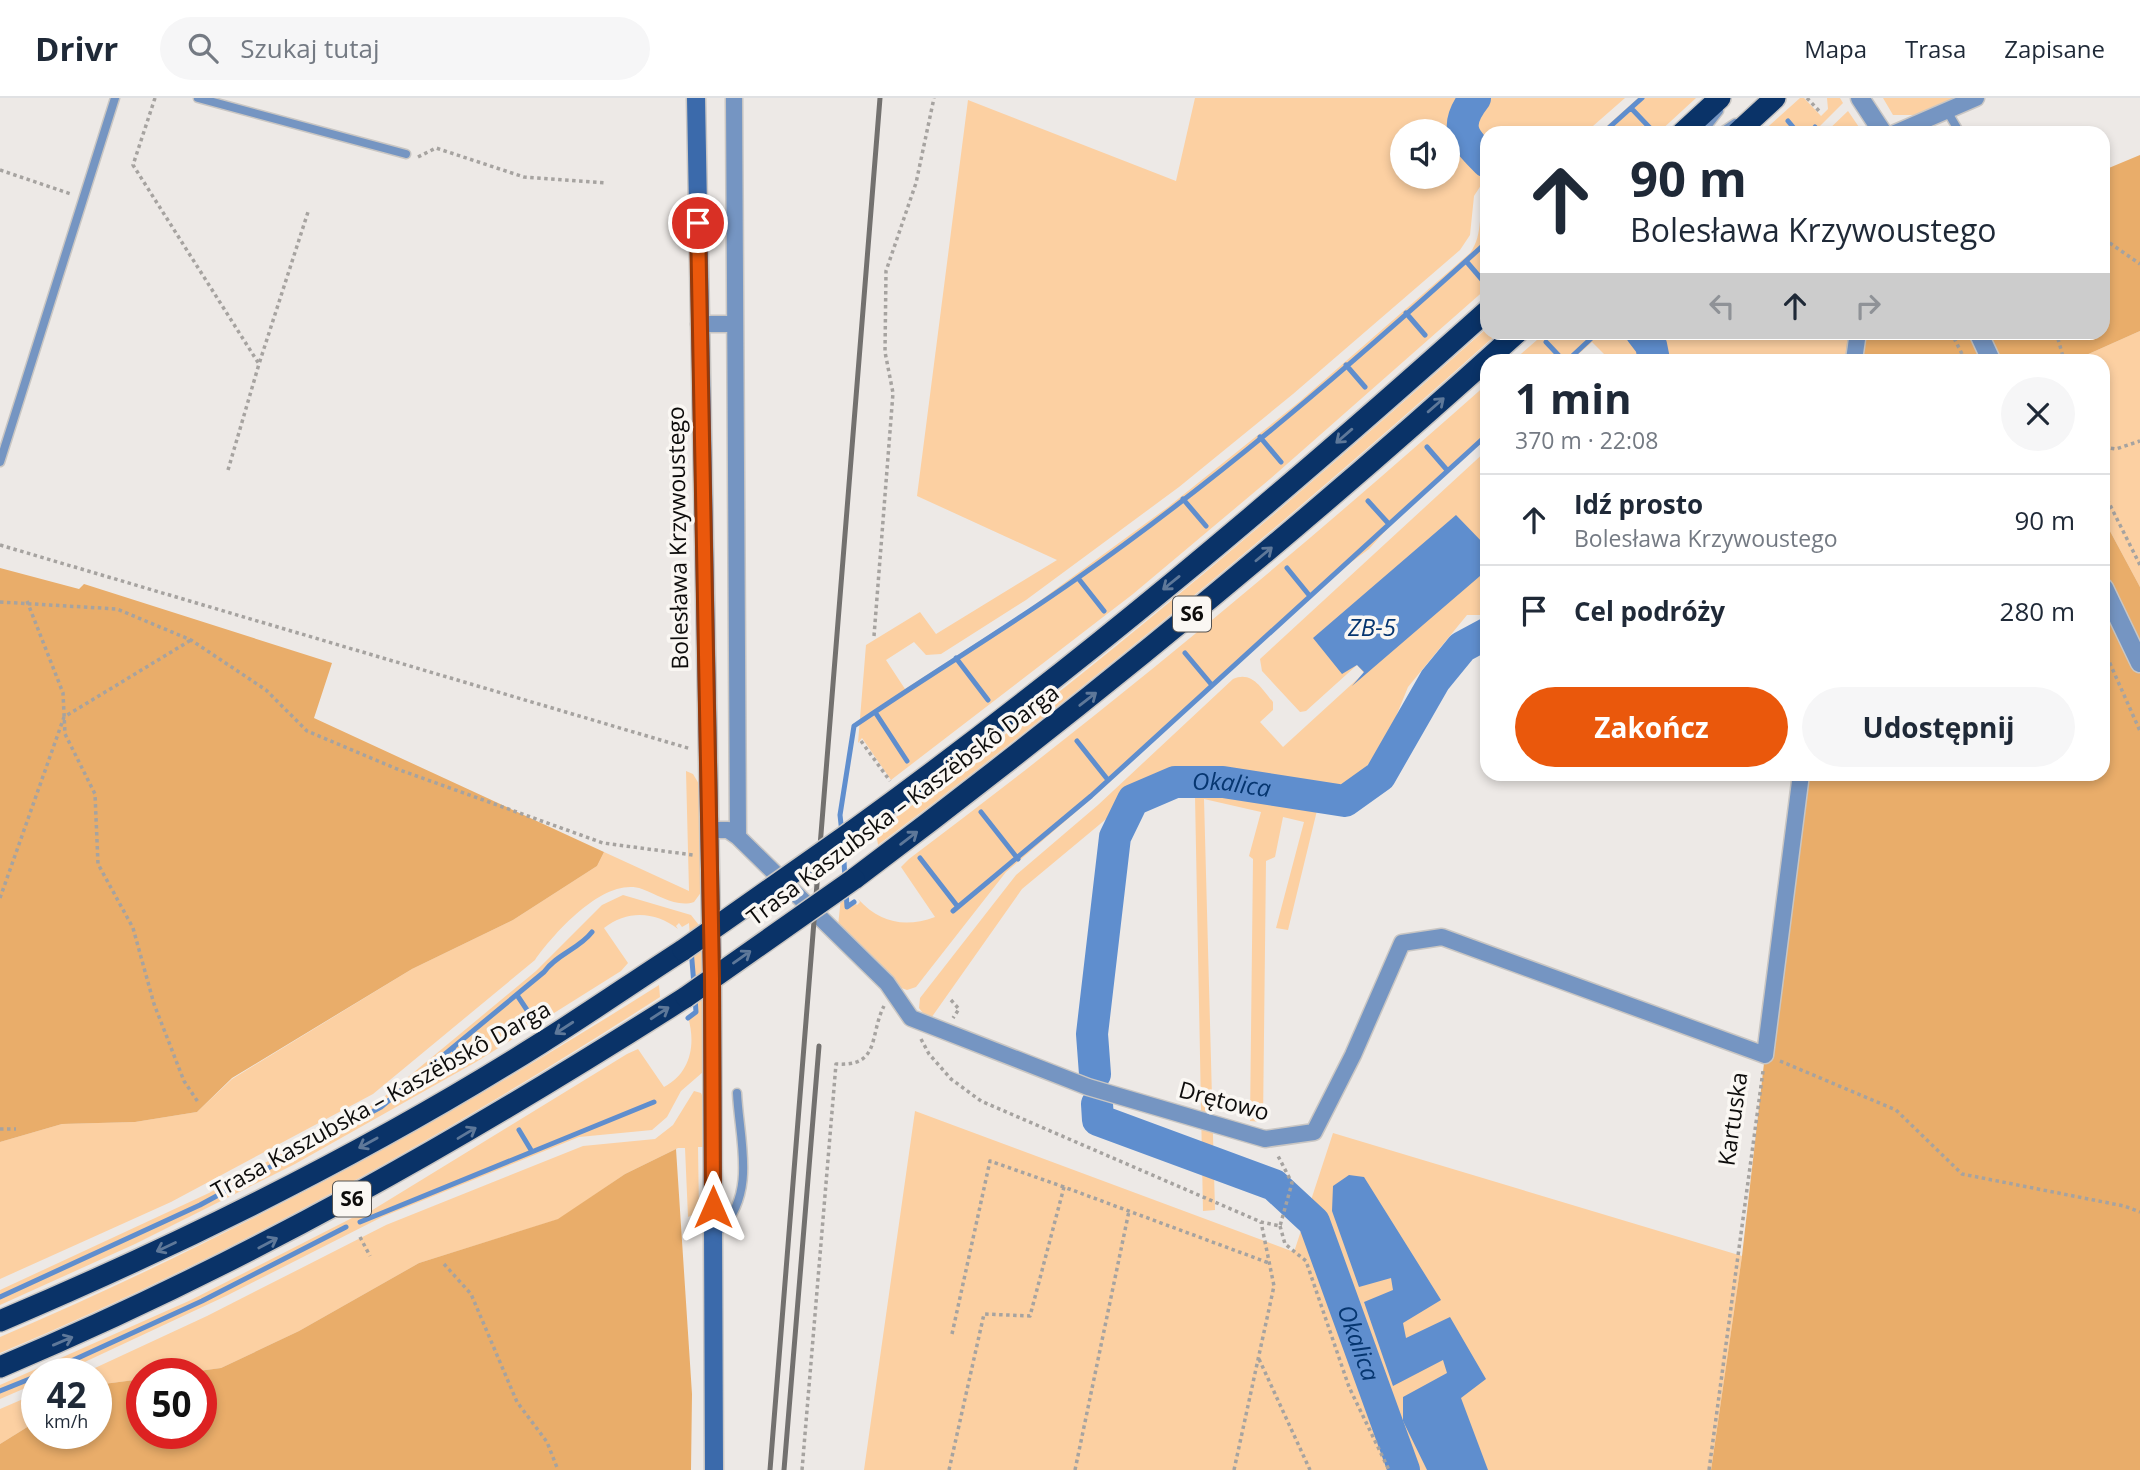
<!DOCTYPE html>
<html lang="pl">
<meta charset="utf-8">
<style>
:root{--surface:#fff;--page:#f6f6f7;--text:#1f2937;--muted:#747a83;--line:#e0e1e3;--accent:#ea580c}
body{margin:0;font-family:"Open Sans",sans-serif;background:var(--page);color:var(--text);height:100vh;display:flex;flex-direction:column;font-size:26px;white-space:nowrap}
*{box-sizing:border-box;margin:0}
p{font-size:23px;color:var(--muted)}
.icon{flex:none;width:38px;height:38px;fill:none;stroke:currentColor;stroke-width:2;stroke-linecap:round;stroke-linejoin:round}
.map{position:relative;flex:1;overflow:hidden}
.details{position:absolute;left:1480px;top:256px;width:630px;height:427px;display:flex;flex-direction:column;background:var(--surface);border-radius:21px;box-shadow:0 4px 10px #0003}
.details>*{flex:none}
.top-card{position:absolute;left:1480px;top:28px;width:630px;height:214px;border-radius:21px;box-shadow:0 4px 10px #0003;background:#fff;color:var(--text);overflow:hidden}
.buttons{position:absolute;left:1390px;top:21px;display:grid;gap:14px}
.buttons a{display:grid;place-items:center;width:70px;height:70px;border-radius:50%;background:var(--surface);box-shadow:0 4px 10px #0003;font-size:35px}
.speed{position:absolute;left:21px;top:1260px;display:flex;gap:14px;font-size:35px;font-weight:700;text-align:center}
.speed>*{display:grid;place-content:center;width:91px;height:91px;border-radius:50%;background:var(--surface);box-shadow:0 4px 10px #0003;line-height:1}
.speed small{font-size:18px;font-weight:400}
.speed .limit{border:10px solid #d22;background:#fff;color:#111}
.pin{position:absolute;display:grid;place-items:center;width:60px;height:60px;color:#fff;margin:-30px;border:4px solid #fff;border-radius:50%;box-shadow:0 2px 7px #0007}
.me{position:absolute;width:77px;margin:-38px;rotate:0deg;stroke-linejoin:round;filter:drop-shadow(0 0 5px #0008)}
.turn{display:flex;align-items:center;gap:24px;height:147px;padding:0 35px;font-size:32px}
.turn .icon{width:91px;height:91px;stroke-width:2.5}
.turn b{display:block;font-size:49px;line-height:60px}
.lanes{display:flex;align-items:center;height:66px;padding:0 35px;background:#0003;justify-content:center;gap:35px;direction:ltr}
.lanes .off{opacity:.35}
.round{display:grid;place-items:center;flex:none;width:74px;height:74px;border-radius:37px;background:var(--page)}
.overview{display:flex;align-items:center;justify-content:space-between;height:119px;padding:0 35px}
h1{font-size:42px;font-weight:700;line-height:52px}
.button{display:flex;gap:14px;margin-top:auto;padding:14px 35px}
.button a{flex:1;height:80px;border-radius:42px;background:var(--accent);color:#fff;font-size:28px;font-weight:700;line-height:80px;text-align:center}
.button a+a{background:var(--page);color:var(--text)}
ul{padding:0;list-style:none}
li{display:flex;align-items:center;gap:21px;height:91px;padding:0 35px;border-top:2px solid var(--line)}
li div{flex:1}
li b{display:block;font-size:26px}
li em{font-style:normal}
header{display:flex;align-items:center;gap:42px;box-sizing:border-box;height:98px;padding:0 35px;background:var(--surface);border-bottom:2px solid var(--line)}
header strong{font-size:33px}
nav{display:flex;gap:38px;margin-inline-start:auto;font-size:24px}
.search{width:490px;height:63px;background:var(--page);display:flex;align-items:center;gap:18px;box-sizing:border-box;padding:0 24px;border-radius:38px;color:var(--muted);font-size:26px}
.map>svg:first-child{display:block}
</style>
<header>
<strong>Drivr</strong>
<div class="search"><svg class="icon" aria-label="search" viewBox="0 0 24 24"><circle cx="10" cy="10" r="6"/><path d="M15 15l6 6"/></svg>Szukaj tutaj</div>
<nav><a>Mapa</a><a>Trasa</a><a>Zapisane</a></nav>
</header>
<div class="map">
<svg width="2140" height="1372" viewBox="0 0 2140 1372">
<rect width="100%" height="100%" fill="#ede9e6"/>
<path fill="#fcd0a2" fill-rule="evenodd" d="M1195,0H1625L1585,35H1488L1487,78L1474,98L1470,137L1460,152L1293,296L1179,389L1026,502L941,556L926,557L914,544L886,562L905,591L1026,513L1168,409L1299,304L1470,155C1485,135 1476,112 1487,92V190L1270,381L1133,496L891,682L862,640L858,645L866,547L920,514L936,536L1057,462L917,398L968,2L1176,83ZM1402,33H1447V79H1402Z
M1638,0H1696L1658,35H1599Z
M1800,0H1804L1821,18L1828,11L1827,0H1840L1843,5L1813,35H1761Z
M1883,0H1954L1916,17H1893Z
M1848,13L1863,35H1825Z
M1487,230L1488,234L1498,235C1298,414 1093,586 878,747L876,734C1089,578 1290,405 1487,230Z
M2140,233V489L2104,422V262H2075Z
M1545,235V234L1848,235L1845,262H1610L1592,244L1572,262H1514Z
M1487,286V339L1397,420L1369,451L1335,476L1092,700L1006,774L916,889L907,892L896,888L838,828L845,761L848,807L854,804L857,807L860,804L858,801C880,825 905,830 935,819L901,769L909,761C1109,611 1300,452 1487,286Z
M1487,352V517H1467L1408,589L1384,648L1349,689L1321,696L1288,832L1276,830L1304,724L1283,719L1275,759L1266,763L1263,1024L1250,1023L1253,761L1249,758L1261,714L1204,701L1215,1112L1203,1113L1195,698L1182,696L1186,683L1177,685L1150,709L1123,707L1022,791L929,923L919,910L920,900L1016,777L1098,707L1233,581C1252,572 1262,591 1273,604V612L1260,624L1283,649L1364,575L1357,567L1306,613L1300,614L1262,573L1260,561Z
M686,673L693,676L699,686L702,793L694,804C677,810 658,797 642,791C605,778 555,834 535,862L373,996L171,1104L0,1181V1044L62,1026L135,1024L197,1014L232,981L412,871L513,822L597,768L604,754L689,793Z
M623,797L691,817L702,831L703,974L681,993L667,1019L652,1032L579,1039L382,1119L226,1198L59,1276H37V1285L0,1301V1287L191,1202L352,1120L361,1119L627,956L638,951L664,989C691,975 696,946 688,919L695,914L689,825L682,829L679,825L676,828L678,831C655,813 627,812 604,830L628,865L621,873L476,964L295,1066L135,1146L0,1207V1192L209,1095L378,1004L536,873L602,807Z
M659,887L660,899C449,1035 232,1158 0,1255V1239C230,1141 448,1021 659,887Z
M694,993L701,995L704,1001L705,1049H698L699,1114L688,1119L685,1050H678L625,1076L559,1121L419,1165L299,1233L221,1270L176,1276H142V1281L96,1287V1276H82L207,1218L386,1127L583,1048L655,1041L673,1027Z
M915,1013L1294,1154L1333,1035L1742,1158L1711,1372H864Z
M37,1295V1323L0,1346V1311Z"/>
<path fill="#e9ad6a" d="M2140,57V233L2075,262H1845L1848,235L2104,234V72Z
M2104,422L2140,489V1372H1711L1742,1158L1797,676H2104Z
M0,470L79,491L84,486L332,565L314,620L604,754L597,768L513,822L412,871L232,980L197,1014L135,1024L62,1026L0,1044Z
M676,1051L692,1296L691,1372H0V1346L37,1323V1335H96V1287L142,1281V1335H201V1276H176L221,1270L299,1233L419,1165L558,1121L625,1076Z"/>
<path fill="#5f8ece" d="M1456,417L1487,449V472L1352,588L1364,574L1357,567L1342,576L1313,540Z
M1349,1077L1364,1079L1441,1202L1403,1225L1406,1240L1450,1219L1486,1281L1461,1300L1488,1372H1427L1403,1323V1299L1447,1275L1443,1262L1393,1288L1364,1204L1393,1192L1391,1180L1359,1189L1332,1113L1333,1088Z"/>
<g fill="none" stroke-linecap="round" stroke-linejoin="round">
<path stroke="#5f8ece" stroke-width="5" d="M1631,10L1650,30
M1788,23L1798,35
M1603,35L1642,0
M1810,35L1815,29
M1466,163L1484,184
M1406,215L1425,237
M1546,244L1563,262
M1568,262L1598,234
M1346,267L1365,289
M1487,296L1488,297
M1260,339L1281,364
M1427,349L1447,372
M1183,401L1206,428
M1368,403L1388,425
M1287,470L1309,497
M1078,480L1104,513
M1185,555L1211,586
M956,560L988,602
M875,614L907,663
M1077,643L1108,682
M981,714L1018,761
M842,735L840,717L854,628C928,577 1006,531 1079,479C1223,378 1358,261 1488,143
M843,748L845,780
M920,760L958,809
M846,793L847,809L854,804
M953,813L1091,698L1488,336
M691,851L694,887
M517,897L531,918
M688,920L696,914L695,900
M454,952L463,967
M519,1032L531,1052
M360,1124L654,1004
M0,1199L200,1107L381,1009L544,874C557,856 579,851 592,834
M43,1276L202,1203L346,1129
M0,1293L37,1278"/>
<g stroke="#5f8ece" stroke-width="32">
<path d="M1475,0C1452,30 1464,40 1487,64"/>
<path d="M1641,234L1651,247L1654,262"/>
<path id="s1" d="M1095,976L1092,936L1115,739L1133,702L1175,684H1223L1345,703L1380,678L1435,582L1462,549L1488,535"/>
<path id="s2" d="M1097,1006L1098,1022L1274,1087L1314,1124L1404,1372"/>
</g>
<g stroke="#c9c6c3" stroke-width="11">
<path id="service" d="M198,0L406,56
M1947,13L1960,35
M1702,35L1719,13
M1720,35L1735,25
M0,364L115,0
M713,1131H721C757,1094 739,1040 737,995"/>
</g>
<g stroke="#c9c6c3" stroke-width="19">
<path id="minor" d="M734,0L738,739
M1895,35L1976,0
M699,226H734
M1854,262L1858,234
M709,732H728L738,739L887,885L911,920L1088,989L1265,1041L1314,1034L1353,957L1402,845L1442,839L1765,957L1801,676"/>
</g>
<g stroke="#c9c6c3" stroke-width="21">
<path id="tertiary" d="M1860,0L1883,35
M1978,234L1991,262
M2104,490L2140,565"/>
</g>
<g stroke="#c9c6c3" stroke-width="21">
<path id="secondary" d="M696,0L712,880L714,1372"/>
</g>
<g stroke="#c9c6c3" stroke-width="24">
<path id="motorway" d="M1682,35L1720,0
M1737,35L1775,0
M851,734C1074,573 1284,395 1488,212
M854,781C1083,609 1305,427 1518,234
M0,1223C186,1144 370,1053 541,945C589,915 635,883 683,852
M0,1269C244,1166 463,1041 686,899"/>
</g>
<path stroke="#a6a3a0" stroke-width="3.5" stroke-dasharray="3.5 3.5" stroke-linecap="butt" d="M155,0L133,67L259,266L308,114
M1807,0L1821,15
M418,59L436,50L524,79L606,85
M0,72L71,96
M2104,141L2140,166
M1951,234L1965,262
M2056,234L2064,262
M2104,349L2116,351L2140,343
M228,372L259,266
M2104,395L2140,467
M0,447L691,651
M27,503L63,595L65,636L95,696L98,766L133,830L154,906L184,983L198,1004
M0,504L117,511L191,542L266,592L307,633L397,671L603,745L693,757
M874,538L893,295L885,254L886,173L916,85L934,0
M2104,552L2140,633
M861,643L890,683
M0,800L64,619L191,542
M951,902L959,911L953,920
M921,941L929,956L951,981L981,1003L1261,1124L1280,1128L1292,1085L1277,1056
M1780,963L1896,1012L1962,1076L2124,1108L2140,1114
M0,1031H16
M1280,1128L1285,1146L1306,1163L1349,1289L1389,1372
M360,1139L370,1158
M444,1166L471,1196L517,1304L547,1344L558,1372
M952,1236L990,1063L1064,1089
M1259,1261L1310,1372
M802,1372L836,966C881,969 869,937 884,908
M949,1372L984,1216L1030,1218L1064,1089L1269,1165
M1075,1372L1129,1113
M1234,1372L1274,1188L1261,1124
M1709,1372L1763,973"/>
<use href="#service" stroke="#7595c2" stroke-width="8"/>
<use href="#minor" stroke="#7595c2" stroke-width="16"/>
<use href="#tertiary" stroke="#7595c2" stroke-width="18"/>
<use href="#secondary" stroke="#3b6aab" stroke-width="18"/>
<use href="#motorway" stroke="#0a3368" stroke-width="21"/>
<path stroke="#73716f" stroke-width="5" d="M770,1372L880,0
M784,1372L819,948"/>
<g stroke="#c9c6c3" stroke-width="24" stroke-linecap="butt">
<path id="motorway-bridge" d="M683,852L851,734
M686,899L854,781"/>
</g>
<use href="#motorway-bridge" stroke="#0a3368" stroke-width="21"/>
</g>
<defs><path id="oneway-shaft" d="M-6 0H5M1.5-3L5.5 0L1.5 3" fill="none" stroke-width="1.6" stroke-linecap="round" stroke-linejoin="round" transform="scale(1.75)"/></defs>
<g stroke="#5e7899">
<use href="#oneway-shaft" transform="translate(1436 307) rotate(-41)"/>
<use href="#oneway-shaft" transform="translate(1344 338) rotate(139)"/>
<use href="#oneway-shaft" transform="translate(1264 456) rotate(-40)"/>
<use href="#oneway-shaft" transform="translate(1171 485) rotate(141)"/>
<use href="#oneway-shaft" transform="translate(1088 601) rotate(-38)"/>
<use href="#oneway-shaft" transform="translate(909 740) rotate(-37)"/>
<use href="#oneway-shaft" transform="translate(742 859) rotate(-35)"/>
<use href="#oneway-shaft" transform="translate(660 915) rotate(-33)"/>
<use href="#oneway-shaft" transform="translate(564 930) rotate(147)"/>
<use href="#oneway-shaft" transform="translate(467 1035) rotate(-31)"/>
<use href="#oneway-shaft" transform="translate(368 1045) rotate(151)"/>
<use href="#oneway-shaft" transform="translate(268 1145) rotate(-28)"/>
<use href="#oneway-shaft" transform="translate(166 1149) rotate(155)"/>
<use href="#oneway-shaft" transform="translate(63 1243) rotate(-23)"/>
</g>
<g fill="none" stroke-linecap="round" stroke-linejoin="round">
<g stroke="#983908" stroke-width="18">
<path id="route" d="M698,125L712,880L713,1109"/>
</g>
<use href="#route" stroke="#ea580c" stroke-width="12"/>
</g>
<g text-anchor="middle" stroke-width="7" stroke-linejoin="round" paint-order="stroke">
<g fill="#faf7f3" stroke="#545251" stroke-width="2">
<rect x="1173" y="498.5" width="38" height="35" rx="5"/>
<rect x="333" y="1083.5" width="38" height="35" rx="5"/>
</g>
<g font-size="21" font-weight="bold" fill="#0d0c0b">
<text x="1192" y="523">S6</text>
<text x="352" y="1108">S6</text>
</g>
<g font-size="23" fill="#0d0c0b" stroke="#faf7f3">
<text transform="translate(678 440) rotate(-91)" y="8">Bolesława Krzywoustego</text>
<text transform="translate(903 707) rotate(-37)" y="8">Trasa Kaszubska – Kaszëbskô Darga</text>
<text transform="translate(381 1002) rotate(-29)" y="8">Trasa Kaszubska – Kaszëbskô Darga</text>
<text transform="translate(1224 1003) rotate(15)" y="8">Drętowo</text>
<text transform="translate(1733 1021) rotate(-82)" y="8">Kartuska</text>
</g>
<g font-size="24" font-style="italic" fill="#063670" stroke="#faf7f3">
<text x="1372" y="538">ZB-5</text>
<text dy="8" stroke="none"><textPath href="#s1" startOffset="382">Okalica</textPath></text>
<text dy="8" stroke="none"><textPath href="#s2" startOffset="387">Okalica</textPath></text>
</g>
</g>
</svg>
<div class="buttons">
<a><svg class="icon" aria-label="sound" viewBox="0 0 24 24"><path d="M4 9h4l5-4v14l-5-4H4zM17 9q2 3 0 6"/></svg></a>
</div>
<div class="speed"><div>42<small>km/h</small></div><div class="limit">50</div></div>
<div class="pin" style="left:698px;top:125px;background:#d93025"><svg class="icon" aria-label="arrive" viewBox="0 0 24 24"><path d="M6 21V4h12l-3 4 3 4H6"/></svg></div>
<svg class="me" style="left:713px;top:1109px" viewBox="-20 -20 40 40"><path d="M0-17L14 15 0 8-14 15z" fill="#ea580c" stroke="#fff" stroke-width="4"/></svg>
<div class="top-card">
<div class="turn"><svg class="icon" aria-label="ahead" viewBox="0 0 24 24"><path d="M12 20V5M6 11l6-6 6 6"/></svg><div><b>90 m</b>Bolesława Krzywoustego</div></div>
<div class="lanes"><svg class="icon off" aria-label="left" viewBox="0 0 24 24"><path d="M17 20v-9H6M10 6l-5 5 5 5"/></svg><svg class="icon" aria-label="ahead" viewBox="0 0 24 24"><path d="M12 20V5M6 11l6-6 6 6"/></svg><svg class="icon off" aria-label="right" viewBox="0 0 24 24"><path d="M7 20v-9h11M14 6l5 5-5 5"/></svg></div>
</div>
<section class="details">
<div class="overview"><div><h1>1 min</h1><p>370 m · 22:08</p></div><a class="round"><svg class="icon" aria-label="close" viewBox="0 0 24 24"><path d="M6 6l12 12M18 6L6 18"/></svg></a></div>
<ul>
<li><svg class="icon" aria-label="ahead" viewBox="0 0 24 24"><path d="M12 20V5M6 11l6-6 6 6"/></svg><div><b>Idź prosto</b><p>Bolesława Krzywoustego</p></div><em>90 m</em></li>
<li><svg class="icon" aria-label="arrive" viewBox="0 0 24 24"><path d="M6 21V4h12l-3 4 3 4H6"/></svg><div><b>Cel podróży</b></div><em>280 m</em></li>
</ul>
<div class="button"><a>Zakończ</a><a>Udostępnij</a></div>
</section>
</div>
